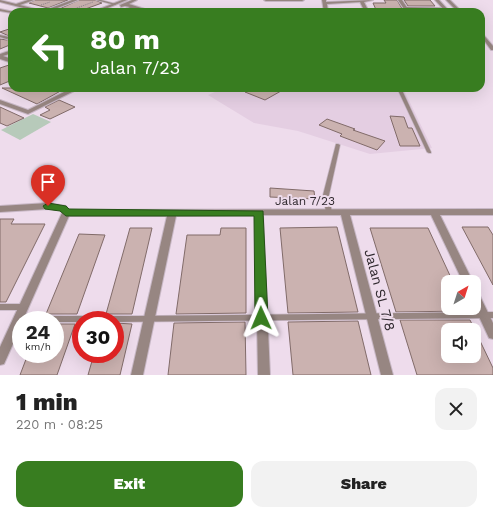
<!DOCTYPE html>
<meta charset="utf-8">
<style>
:root{--surface:#fff;--page:#f2f2f2;--text:#222;--muted:#767676;--accent:#387d20}
body{margin:0;font-family:"Work Sans",sans-serif;background:var(--page);color:var(--text);height:100vh;display:flex;flex-direction:column;font-size:15px;white-space:nowrap}
*{box-sizing:border-box;margin:0}
p{font-size:13px;color:var(--muted)}
.icon{flex:none;width:22px;height:22px;fill:none;stroke:currentColor;stroke-width:2;stroke-linecap:round;stroke-linejoin:round}
.map{position:relative;height:375px;overflow:hidden}
.drawer{display:flex;flex-direction:column;background:var(--surface);flex:1}
.drawer>*{flex:none}
.banner{position:absolute;left:8px;top:8px;width:477px;height:84px;border-radius:12px;box-shadow:0 4px 16px #0002;background:#387d20;color:#fff;overflow:hidden}
.needle{width:26px;rotate:39deg}
.fabs{position:absolute;left:441px;top:275px;display:grid;gap:8px}
.fabs a{display:grid;place-items:center;width:40px;height:40px;border-radius:8px;background:var(--surface);box-shadow:0 4px 16px #0002;font-size:20px}
.speed{position:absolute;left:12px;top:311px;display:flex;gap:8px;font-size:20px;font-weight:700;text-align:center}
.speed>*{display:grid;place-content:center;width:52px;height:52px;border-radius:50%;background:var(--surface);box-shadow:0 4px 16px #0002;line-height:1}
.speed small{font-size:10px;font-weight:400}
.speed .limit{border:6px solid #d22;background:#fff;color:#111}
.pin{position:absolute;display:grid;place-items:center;width:34px;height:34px;color:#fff;margin:-41px -17px;border-radius:50% 50% 50% 0;rotate:-45deg;box-shadow:0 0 4px #0007}
.pin .icon{rotate:45deg}
.me{position:absolute;width:44px;margin:-22px;rotate:359deg;stroke-linejoin:round;filter:drop-shadow(0 0 3px #0008)}
.turn{display:flex;align-items:center;gap:14px;height:84px;padding:0 16px;font-size:18px}
.turn .icon{width:52px;height:52px;stroke-width:2.5}
.turn b{display:block;font-size:28px;line-height:34px}
.round{display:grid;place-items:center;flex:none;width:42px;height:42px;border-radius:12px;background:var(--page)}
.summary{display:flex;align-items:center;justify-content:space-between;height:68px;padding:0 16px}
h1{font-size:24px;font-weight:800;line-height:30px}
.primary-button{display:flex;gap:8px;margin-top:auto;padding:8px 16px}
.primary-button a{flex:1;height:46px;border-radius:12px;background:var(--accent);color:#fff;font-size:16px;font-weight:800;line-height:46px;text-align:center}
.primary-button a+a{background:var(--page);color:var(--text)}
.map>svg:first-child{display:block}
</style>
<div class="map">
<svg width="493" height="375" viewBox="0 0 493 375">
<rect width="100%" height="100%" fill="#eedcec"/>
<path fill="#e4cee2" d="M224,88H403L432,148L370,154L298,131L254,123L208,95Z"/>
<path fill="#b7caba" d="M33,114L51,122L20,140L1,130Z"/>
<path fill="#cbb2b0" stroke="#816b69" fill-rule="evenodd" d="M35,0H68L48,8L29,3Z
M79,0H95L102,3L77,12L57,10Z
M384,0H397L404,12H377L373,3H386Z
M404,0H430L435,6H408Z
M12,28V44L0,49V39L7,40L10,38L9,36L0,32Z
M12,64V80L0,85V68Z
M2,88H66L37,104Z
M253,88H273L281,91L265,100L245,92Z
M59,100L75,107L50,119L40,115L50,110L45,107Z
M0,107L24,118L7,126L0,123Z
M390,116L404,117L408,128H412L420,146H400Z
M327,119L355,129L353,130L385,141L377,150L340,136L342,134L319,125Z
M270,188L314,191L315,199L270,197Z
M0,219H14L11,224H45L6,302H0Z
M337,227L358,312L288,313L280,228Z
M462,227H488L493,235V285Z
M130,228H152L132,314H106Z
M221,228H246V313L176,314L187,235H220Z
M370,228H428L453,282H448V308H465L466,311L396,312Z
M79,234L105,235L77,314H46Z
M400,320H470L493,368V375H417ZM448,330H474V356H448Z
M358,321L371,375H293L288,322Z
M245,322L246,375H168L174,323Z
M115,323L132,324L120,375H88L94,354H115Z
M55,324H75L57,375H20L28,354H55Z"/>
<g fill="none" stroke-linecap="round" stroke-linejoin="round">
<g stroke="#c8b8c6" stroke-width="1.5">
<path id="service" d="M96,0H101L116,4L115,5Z
M404,7L445,8L446,9L445,10L405,9Z
M147,11H158L159,12H146Z
M397,88H401L431,152V153H429L427,152Z
M336,144H338L340,145L329,195L332,213L329,215L326,213L323,195Z
M0,304H24L27,305L28,307L27,309L24,310H0Z
M493,312V318L115,322V320H81V322H55V320H21V322L16,321L15,319L16,317L19,316H138Z"/>
</g>
<g stroke="#c8b8c6" stroke-width="2">
<path id="minor" d="M0,0L16,4L28,0H34L20,5L43,11L72,0H78L47,12H39L0,2Z
M122,0H127L98,12H92Z
M132,0H137L129,4L151,11C146,13 141,9 135,8C130,8 125,12 119,12L130,7L125,6L121,7L120,5Z
M322,0H326V2L373,0L364,2L369,12H365L360,2L327,4L328,12H324Z
M398,0H402L410,12H406Z
M435,0H439L450,12H446Z
M446,0H450L462,12H458Z
M0,9L14,12H12V13L0,11Z
M481,32L493,46V50H491L481,36Z
M0,35L9,37V38L7,39L0,37Z
M12,50V53L3,56L12,59V63L0,59V54Z
M72,88H80L28,114L0,104V100L28,110Z
M48,203L66,206L69,210L493,209V215H440L473,282H463L431,215H350L393,375H381L341,215H263L270,375H258L255,215L176,216L143,375H131L167,216H69L23,320H21V326L4,364L0,365V347L62,213L60,210L48,209L0,212V206Z
M474,291L478,292L493,323V339L489,338L474,306Z"/>
</g>
<g stroke="#c8b8c6" stroke-width="2">
<path id="tertiary" d="M264,0H304L302,1H266Z"/>
</g>
<path stroke="#8c808b" stroke-width="1" stroke-dasharray="1 1" stroke-linecap="butt" d="M41,5L50,2
M66,12L93,2"/>
<use href="#service" fill="#978682" fill-rule="evenodd"/>
<use href="#minor" fill="#978682" fill-rule="evenodd"/>
<use href="#tertiary" fill="#978682" fill-rule="evenodd"/>
</g>
<path fill="#387d20" stroke="#245115" d="M48,203L66,206L69,209L263,211L268,318L266,322L261,323L257,322L255,318L254,216H66L60,211L45,209L43,206Z"/>
<g text-anchor="middle" stroke-width="4" stroke-linejoin="round" paint-order="stroke">
<g font-size="12" fill="#30292f" stroke="#eedcec">
<text x="305" y="205">Jalan 7/23</text>
</g>
<g font-size="14" fill="#30292f" stroke="#eedcec">
<text transform="translate(380 290) rotate(75)" y="5">Jalan SL 7/8</text>
</g>
</g>
</svg>
<div class="fabs">
<a><svg class="needle" viewBox="-14 -14 28 28"><path d="M0-13l5 13h-10z" fill="#e53935"/><path d="M0 13l5-13h-10z" fill="#767676"/></svg></a>
<a><svg class="icon" aria-label="sound" viewBox="0 0 24 24"><path d="M4 9h4l5-4v14l-5-4H4zM17 9q2 3 0 6"/></svg></a>
</div>
<div class="speed"><div>24<small>km/h</small></div><div class="limit">30</div></div>
<div class="pin" style="left:48px;top:206px;background:#d93025"><svg class="icon" aria-label="arrive" viewBox="0 0 24 24"><path d="M6 21V4h12l-3 4 3 4H6"/></svg></div>
<svg class="me" style="left:261px;top:318px" viewBox="-20 -20 40 40"><path d="M0-17L14 15 0 8-14 15z" fill="#387d20" stroke="#fff" stroke-width="4"/></svg>
<div class="banner">
<div class="turn"><svg class="icon" aria-label="left" viewBox="0 0 24 24"><path d="M17 20v-9H6M10 6l-5 5 5 5"/></svg><div><b>80 m</b>Jalan 7/23</div></div>
</div>
</div>
<section class="drawer">
<div class="summary"><div><h1>1 min</h1><p>220 m · 08:25</p></div><a class="round"><svg class="icon" aria-label="close" viewBox="0 0 24 24"><path d="M6 6l12 12M18 6L6 18"/></svg></a></div>
<div class="primary-button"><a>Exit</a><a>Share</a></div>
</section>
